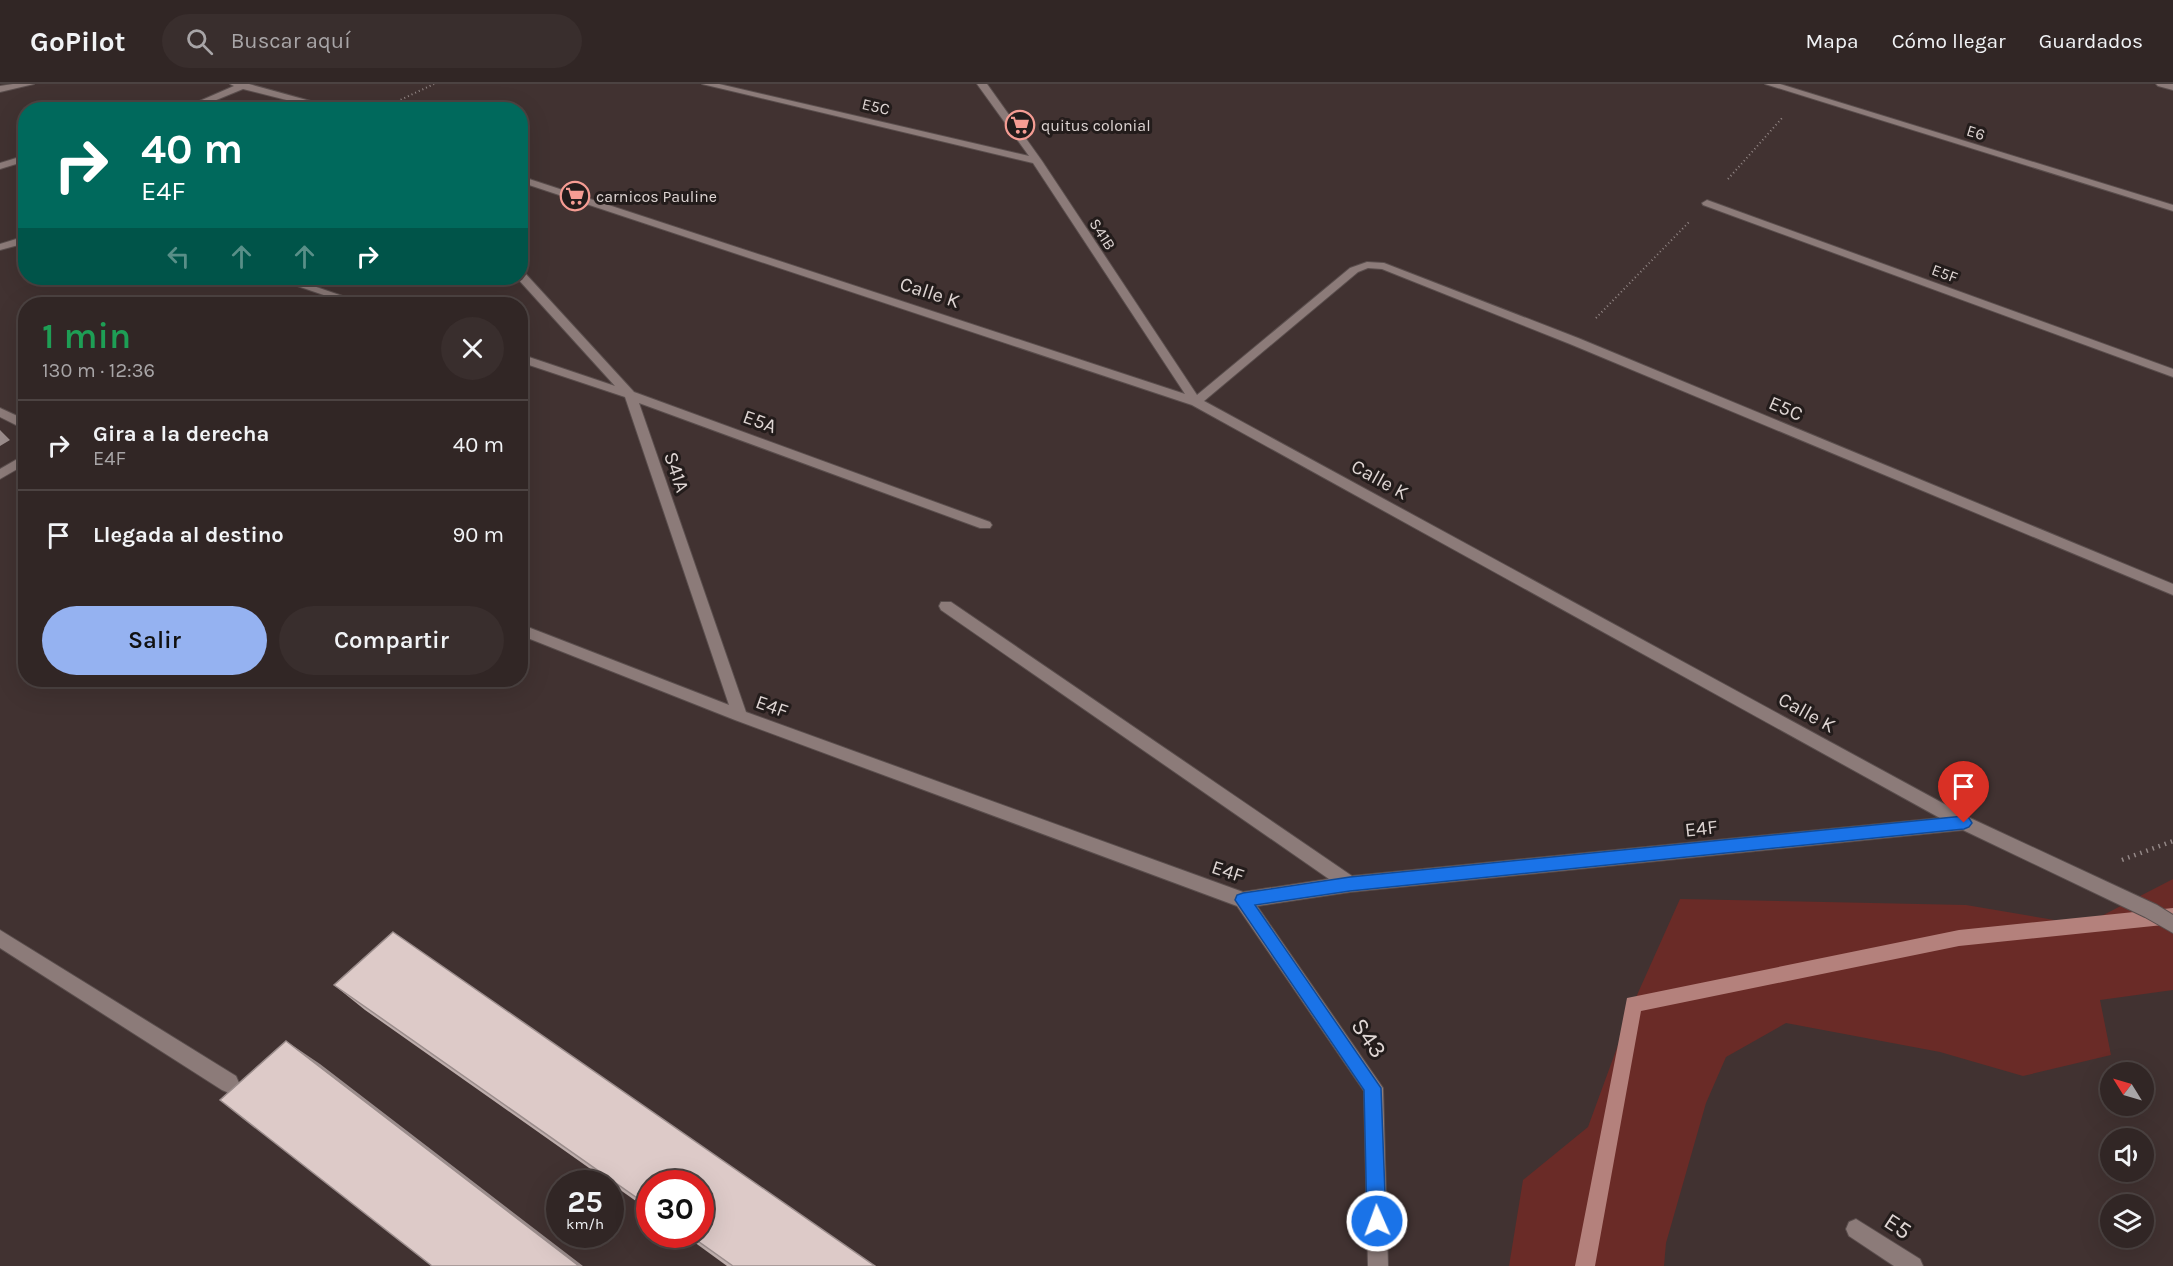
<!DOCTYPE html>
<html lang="es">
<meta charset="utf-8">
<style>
:root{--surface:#312625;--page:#392e2d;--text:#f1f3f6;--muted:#a8a5a7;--line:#4c4342;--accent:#95b2f1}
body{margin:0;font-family:Karla,sans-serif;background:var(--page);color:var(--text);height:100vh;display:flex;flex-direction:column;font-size:22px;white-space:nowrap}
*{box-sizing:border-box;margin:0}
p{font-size:20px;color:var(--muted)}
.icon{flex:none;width:33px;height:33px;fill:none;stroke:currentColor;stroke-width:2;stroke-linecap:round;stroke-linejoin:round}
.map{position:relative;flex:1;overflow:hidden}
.sheet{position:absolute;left:18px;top:213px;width:510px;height:390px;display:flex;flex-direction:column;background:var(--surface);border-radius:24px;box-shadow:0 6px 24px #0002,0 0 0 2px var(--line)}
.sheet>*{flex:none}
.top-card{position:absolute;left:18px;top:18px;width:510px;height:183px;border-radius:24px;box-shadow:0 6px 24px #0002,0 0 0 2px var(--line);background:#00695c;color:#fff;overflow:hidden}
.needle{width:39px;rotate:307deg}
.tools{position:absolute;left:2100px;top:978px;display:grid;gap:12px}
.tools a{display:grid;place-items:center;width:54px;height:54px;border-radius:50%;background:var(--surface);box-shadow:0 6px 24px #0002,0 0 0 2px var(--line);font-size:30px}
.speed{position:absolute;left:546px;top:1086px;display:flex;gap:12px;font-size:30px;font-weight:700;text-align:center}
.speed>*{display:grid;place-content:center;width:78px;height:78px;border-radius:50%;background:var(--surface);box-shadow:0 6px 24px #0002,0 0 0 2px var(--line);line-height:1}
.speed small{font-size:15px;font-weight:400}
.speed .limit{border:9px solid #d22;background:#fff;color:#111}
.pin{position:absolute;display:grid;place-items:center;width:51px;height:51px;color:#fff;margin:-62px -26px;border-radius:50% 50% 50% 0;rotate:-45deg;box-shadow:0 0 6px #0007}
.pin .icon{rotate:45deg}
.me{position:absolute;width:66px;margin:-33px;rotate:358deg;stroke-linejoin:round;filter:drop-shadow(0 0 4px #0008)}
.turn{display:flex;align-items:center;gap:21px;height:126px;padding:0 24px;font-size:27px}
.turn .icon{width:78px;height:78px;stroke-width:2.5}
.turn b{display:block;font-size:42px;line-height:51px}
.lanes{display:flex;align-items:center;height:57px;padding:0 24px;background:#0003;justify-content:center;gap:30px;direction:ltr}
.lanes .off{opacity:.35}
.round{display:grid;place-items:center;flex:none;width:63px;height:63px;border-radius:32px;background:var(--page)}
.overview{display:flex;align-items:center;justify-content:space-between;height:102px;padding:0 24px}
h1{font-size:36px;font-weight:600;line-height:45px;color:#1e9e55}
.button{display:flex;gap:12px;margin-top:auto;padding:12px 24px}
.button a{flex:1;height:69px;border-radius:36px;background:var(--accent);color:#111;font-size:24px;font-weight:600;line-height:69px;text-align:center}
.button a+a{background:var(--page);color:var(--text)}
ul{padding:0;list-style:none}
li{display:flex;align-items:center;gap:18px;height:90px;padding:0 24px;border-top:2px solid var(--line)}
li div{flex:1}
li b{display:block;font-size:22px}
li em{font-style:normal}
header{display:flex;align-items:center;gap:36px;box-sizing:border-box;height:84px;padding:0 30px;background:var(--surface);border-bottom:2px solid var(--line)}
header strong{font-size:28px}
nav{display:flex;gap:33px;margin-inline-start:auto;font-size:21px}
.search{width:420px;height:54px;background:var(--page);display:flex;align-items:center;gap:15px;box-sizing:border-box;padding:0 21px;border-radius:33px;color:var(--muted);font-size:22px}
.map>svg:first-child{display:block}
</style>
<header>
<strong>GoPilot</strong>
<div class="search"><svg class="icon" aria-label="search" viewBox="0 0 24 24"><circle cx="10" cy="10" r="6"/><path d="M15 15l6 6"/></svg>Buscar aquí</div>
<nav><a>Mapa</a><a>Cómo llegar</a><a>Guardados</a></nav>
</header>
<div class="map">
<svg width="2173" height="1182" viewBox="0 0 2173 1182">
<rect width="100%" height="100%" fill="#413231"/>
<path fill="#6a2b27" d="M2173,795V906L2100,916L2111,971L2023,992L1940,968L1786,939L1726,973L1706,1019L1666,1159L1664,1182H1509L1523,1096L1588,1043L1633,920L1680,815L1966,821L2084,841Z"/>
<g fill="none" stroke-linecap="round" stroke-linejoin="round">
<path fill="#b4817c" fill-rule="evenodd" d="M2173,824V840L1959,862L1641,927L1595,1182H1575L1627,914L1959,846Z"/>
<g stroke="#5a4e4d" stroke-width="2">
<path id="street" d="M13,0H34L0,8V2Z
M230,0H249L343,26H326L243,5L192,26H179L234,2Z
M702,0H719L1029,72L977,0H987L1042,77L1197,311L1350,184L1367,178L1384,179L1578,254L2173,500V511L1570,260L1382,185L1368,184L1358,188L1204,317L1970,734L2157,821L2173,831V849L2145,833L1963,746L1350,808L1257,822L1383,1004L1388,1182H1368L1364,1007L1237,822L735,636L520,551V540L729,621L625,313L520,278V270L615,302L517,194H520V187L524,188L634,308L990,438L992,441L990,444H980L639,319L746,628L1243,808L1329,795L941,526L939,522L941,518H951L1352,792L1940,734L1192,321L520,98V92L1185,310L1033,79Z
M1765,0H1780L2173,121V127Z
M2156,0H2173V6L2158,2Z
M26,71V77L0,85V79Z
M1707,116L2173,285V293L1703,121L1702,119Z
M26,152V159L0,166V160Z
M274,194H290L366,220H350Z
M0,324L26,336V346L0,333Z
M26,370V380L0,395V385Z
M0,846L236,992L239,999L236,1006L229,1009L222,1006L0,864Z
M1856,1135L1920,1175L1923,1182H1894L1849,1152L1846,1145L1849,1138Z"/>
</g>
<path stroke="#948887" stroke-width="2" stroke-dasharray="1 3" stroke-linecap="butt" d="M379,26L434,0
M1728,95L1783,33
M1596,234L1689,138"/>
<path stroke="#948887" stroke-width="4.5" stroke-dasharray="1.5 5" stroke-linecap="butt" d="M2122,776L2173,757"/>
<use href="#street" fill="#8c7b79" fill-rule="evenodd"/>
</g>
<path fill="#beaeac" d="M334,901L875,1182H727L683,1150H700L650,1100V1127L365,926Z"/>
<path fill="#9b8d8c" d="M0,346L10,356L0,362Z
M286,957L320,980L583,1182H579Z"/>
<path fill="#ddcac8" stroke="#9b8d8c" stroke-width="1.5" d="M393,848L875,1182H733L688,1150H700V1100H650V1123L334,901Z
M286,957L579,1182H432L220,1016Z"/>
<path fill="#1a73e8" stroke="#114b97" stroke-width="1.5" d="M1964,732L1969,734L1972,739L1969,743L1964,745L1350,807L1255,821L1381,1004L1386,1137L1383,1144L1377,1147L1370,1144L1367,1137L1364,1006L1235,816L1237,811L1243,809L1350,793Z"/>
<defs>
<g id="supermarket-ring" transform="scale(1.5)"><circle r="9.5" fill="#231c1b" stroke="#f59c93" stroke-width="1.5"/><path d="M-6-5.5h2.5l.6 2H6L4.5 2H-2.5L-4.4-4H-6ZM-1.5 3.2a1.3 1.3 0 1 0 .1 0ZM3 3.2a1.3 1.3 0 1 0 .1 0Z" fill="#f59c93"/></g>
</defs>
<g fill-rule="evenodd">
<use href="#supermarket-ring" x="1020" y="41"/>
<use href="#supermarket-ring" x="575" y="112"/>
</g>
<g text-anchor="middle" stroke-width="6" stroke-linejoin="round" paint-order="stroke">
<g font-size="16" fill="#ded5d3" stroke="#231c1b">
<text transform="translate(876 22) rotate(13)" y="6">E5C</text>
<text transform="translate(1976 48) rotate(17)" y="6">E6</text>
<text transform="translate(1103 150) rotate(57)" y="6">S41B</text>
<text transform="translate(1945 189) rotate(20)" y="6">E5F</text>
</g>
<g font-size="16" fill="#ded5d3" stroke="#231c1b" text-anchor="start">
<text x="1041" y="47">quitus colonial</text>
<text x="596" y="118">carnicos Pauline</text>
</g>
<g font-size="20" fill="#ded5d3" stroke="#231c1b">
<text transform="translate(930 208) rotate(18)" y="7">Calle K</text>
<text transform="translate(1786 324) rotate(23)" y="7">E5C</text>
<text transform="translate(760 337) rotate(20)" y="7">E5A</text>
<text transform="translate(677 388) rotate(71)" y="7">S41A</text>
<text transform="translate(1380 395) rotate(29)" y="7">Calle K</text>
<text transform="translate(772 622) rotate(20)" y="7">E4F</text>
<text transform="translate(1807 628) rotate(29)" y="7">Calle K</text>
<text transform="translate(1701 744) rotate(-6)" y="7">E4F</text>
<text transform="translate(1228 787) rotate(18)" y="7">E4F</text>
</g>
<g font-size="24" fill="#ded5d3" stroke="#231c1b">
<text transform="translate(1369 954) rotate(55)" y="8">S43</text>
<text transform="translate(1898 1142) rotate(33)" y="8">E5</text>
</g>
</g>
</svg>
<div class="tools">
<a><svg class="needle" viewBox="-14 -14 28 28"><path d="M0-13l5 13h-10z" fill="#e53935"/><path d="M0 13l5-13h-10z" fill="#a8a5a7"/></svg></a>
<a><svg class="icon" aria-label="sound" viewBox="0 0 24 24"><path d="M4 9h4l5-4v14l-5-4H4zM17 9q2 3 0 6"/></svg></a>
<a><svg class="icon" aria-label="layers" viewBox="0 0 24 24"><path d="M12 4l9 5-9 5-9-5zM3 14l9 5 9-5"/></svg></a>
</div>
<div class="speed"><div>25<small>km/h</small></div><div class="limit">30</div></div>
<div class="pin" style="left:1964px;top:739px;background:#d93025"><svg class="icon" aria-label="arrive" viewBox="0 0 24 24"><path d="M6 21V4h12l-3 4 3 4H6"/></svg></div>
<svg class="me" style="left:1377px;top:1137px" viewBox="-20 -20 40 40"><circle r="17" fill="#1a73e8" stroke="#fff" stroke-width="3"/><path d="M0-11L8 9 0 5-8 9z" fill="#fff"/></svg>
<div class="top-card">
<div class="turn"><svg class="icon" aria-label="right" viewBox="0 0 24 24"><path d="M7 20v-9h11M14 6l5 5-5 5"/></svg><div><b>40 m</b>E4F</div></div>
<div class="lanes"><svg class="icon off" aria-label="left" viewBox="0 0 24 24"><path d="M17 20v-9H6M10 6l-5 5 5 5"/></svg><svg class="icon off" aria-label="ahead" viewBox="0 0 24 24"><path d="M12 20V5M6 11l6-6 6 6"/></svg><svg class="icon off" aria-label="ahead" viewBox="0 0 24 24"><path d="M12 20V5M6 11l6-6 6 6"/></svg><svg class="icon" aria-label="right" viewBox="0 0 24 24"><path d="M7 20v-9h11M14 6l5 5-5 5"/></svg></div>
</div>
<section class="sheet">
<div class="overview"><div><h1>1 min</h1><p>130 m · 12:36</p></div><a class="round"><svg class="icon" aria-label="close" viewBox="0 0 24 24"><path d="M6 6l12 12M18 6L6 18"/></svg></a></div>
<ul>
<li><svg class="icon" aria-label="right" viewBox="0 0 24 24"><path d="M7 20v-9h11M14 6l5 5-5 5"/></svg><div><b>Gira a la derecha</b><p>E4F</p></div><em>40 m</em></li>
<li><svg class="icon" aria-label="arrive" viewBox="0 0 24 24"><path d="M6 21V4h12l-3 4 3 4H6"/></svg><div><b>Llegada al destino</b></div><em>90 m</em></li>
</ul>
<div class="button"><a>Salir</a><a>Compartir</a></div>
</section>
</div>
